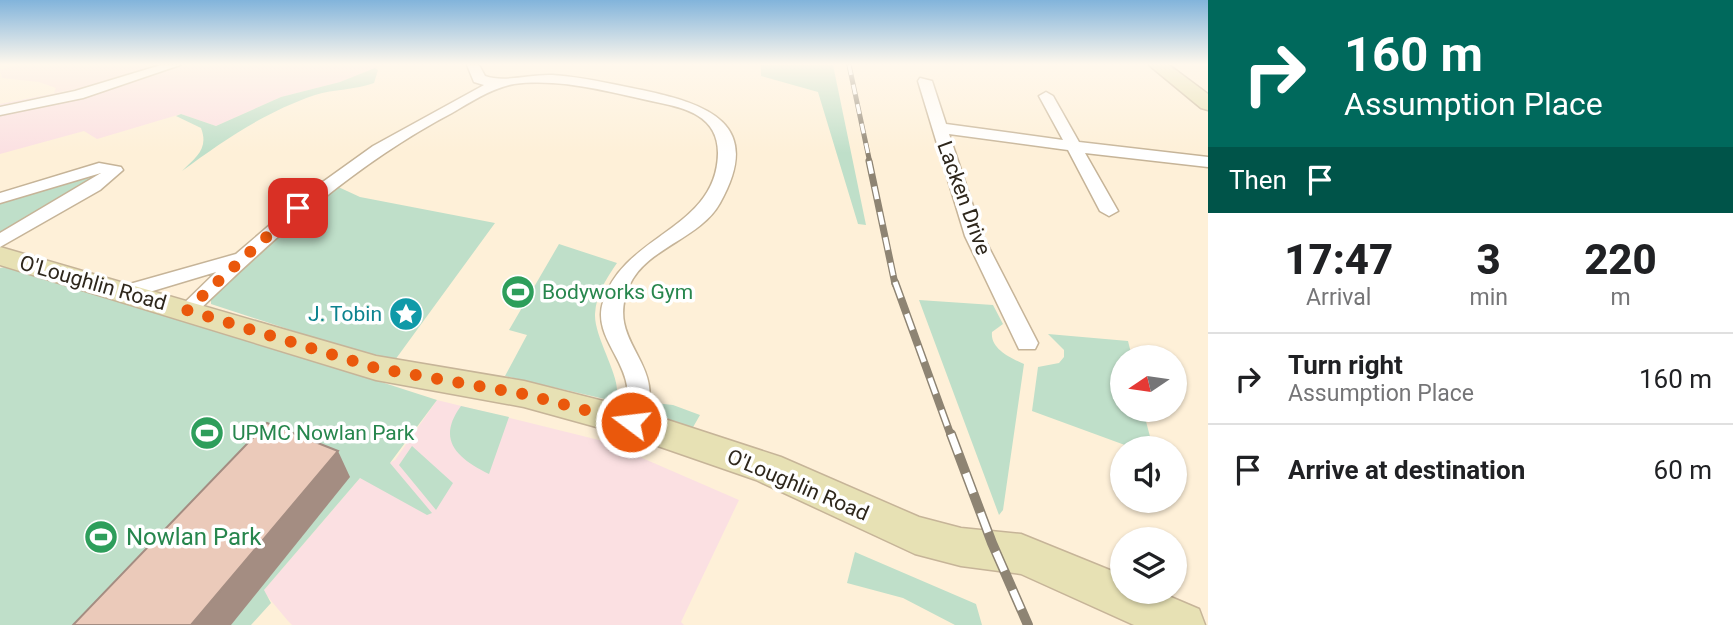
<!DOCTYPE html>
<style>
:root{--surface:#fff;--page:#f2f2f2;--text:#202124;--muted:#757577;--line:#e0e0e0}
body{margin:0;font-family:Roboto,sans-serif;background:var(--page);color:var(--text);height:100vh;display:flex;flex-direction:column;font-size:26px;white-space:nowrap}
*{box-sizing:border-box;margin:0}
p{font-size:23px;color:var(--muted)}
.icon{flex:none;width:38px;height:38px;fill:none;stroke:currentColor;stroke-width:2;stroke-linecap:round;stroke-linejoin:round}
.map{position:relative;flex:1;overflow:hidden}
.panel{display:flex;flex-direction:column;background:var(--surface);width:525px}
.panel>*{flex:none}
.top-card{background:#00695c;color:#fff;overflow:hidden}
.needle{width:46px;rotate:257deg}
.buttons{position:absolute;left:1110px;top:345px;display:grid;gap:14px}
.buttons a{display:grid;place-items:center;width:77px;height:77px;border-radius:50%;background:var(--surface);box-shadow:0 2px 5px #0004;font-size:35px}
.pin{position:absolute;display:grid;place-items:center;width:60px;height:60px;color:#fff;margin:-30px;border-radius:14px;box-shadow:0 4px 10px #0006}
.me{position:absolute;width:77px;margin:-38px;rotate:285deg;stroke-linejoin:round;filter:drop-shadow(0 0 5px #0008)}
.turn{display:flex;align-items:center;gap:24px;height:147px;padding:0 21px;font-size:32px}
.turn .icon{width:91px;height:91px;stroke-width:2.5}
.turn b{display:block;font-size:49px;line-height:60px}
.then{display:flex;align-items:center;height:66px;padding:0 21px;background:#0003;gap:14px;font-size:26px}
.eta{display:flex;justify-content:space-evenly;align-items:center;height:119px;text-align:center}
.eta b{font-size:42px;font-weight:800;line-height:49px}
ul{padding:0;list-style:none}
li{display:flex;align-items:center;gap:21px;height:91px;padding:0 21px;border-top:2px solid var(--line)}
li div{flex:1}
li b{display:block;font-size:26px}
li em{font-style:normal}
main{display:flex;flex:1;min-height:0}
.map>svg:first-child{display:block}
</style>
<main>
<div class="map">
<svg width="1208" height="625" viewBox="0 0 1208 625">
<rect width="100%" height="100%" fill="#fef0d8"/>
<path fill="#fbe0dd" d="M17,65H161L98,85L54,93L56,88L39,82L2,78L0,70Z"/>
<path fill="#fbe0e2" d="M161,65H383L340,82L281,97L216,126L181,114L97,139L84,131L0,154V104L98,85Z
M437,400L603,441L739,500L681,622L684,625H292L288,621L263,591L360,478L395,460Z"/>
<path fill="#bfdfc9" d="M761,65H833L866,225L858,224L818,92L761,76Z
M375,68L378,70L374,83C355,90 334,89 315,95C265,112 224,140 182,171C196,157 209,149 201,128L176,116L181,114L216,126L281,97L340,82Z
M95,174L96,176L0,234V200Z
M334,185L360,197L495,223L395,360L371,356L211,304V299Z
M559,244L617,263C606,279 596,294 595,314C594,339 625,383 615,398L609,400L505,376L527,335L509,330Z
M5,267L201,324L437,400L390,463L432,513L427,515L360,478L264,590L271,603L251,625H0V268Z
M919,300L993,305L1003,324L992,332C990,349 1011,358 1024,364L1003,510L999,515Z
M1048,334L1128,341L1132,357H1122V410H1143L1153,448H1133L1032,411L1038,367L1059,363L1064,357V350Z
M655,403L673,405L700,415L692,429L664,417Z
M461,406L509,417L489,474C457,458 436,440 461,406Z
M412,446L453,483L436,510L399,465Z
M855,552L976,604L982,625H955L903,598L847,583Z"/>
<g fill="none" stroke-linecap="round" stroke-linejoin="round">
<g stroke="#c6b498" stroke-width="3">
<path id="street" d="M161,65H180L83,98L0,115V107L75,91Z
M467,65H479L485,76C505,83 530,74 552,75C583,77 612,84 642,90C707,104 765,123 720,203C700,239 648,247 630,284C601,347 675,361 640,429L631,432L622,429L619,422C623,411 629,398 627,386C623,357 593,333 603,302C623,234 717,230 718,153C718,116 686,108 656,102C610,92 561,78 514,84C492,88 471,102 452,113C353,165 274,238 194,315H180L177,310L216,272L126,299L119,297L116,292L119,287L236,254L306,194L373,146L484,85L474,82Z
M920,78L932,81L946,124L1063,140L1039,96L1046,92L1053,96L1079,142L1208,157V167L1085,153L1118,211L1109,216L1100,211L1068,150L949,134L983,236L1038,343L1035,349H1019L965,236L918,81Z
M99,163L121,167L123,170L100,190L0,247V233L101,173L0,203V193Z"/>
</g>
<g stroke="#c6b498" stroke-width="3">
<path id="secondary" d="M1149,65H1169L1208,94V110L1201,108Z
M0,247L376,356L524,381L631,408L781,457L919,517L961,528L1021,534L1122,575V592H1159L1199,609L1205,625H1134L1021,574L961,566L915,554L756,480L629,436L524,407L376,380L0,265Z"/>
</g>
<use href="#street" fill="#fff" fill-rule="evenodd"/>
<use href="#secondary" fill="#e7e1b4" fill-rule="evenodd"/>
<g stroke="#8e8473" stroke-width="5">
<path id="rail-far3" d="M849,65L870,163"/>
</g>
<g stroke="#8e8473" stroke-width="7">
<path id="rail-far2" d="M869,161L895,284"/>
</g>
<g stroke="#8e8473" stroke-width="8">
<path id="rail-far1" d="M895,282L951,436"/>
</g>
<g stroke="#8e8473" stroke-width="10">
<path id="rail" d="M951,434L992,543L1028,625"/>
</g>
<use href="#rail-far3" stroke="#fff" stroke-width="3.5" stroke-dasharray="10" stroke-linecap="butt"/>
<use href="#rail-far2" stroke="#fff" stroke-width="4.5" stroke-dasharray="13" stroke-linecap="butt"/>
<use href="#rail-far1" stroke="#fff" stroke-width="5" stroke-dasharray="17" stroke-linecap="butt"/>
<use href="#rail" stroke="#fff" stroke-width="7" stroke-dasharray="21" stroke-linecap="butt"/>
</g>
<path fill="#a48d82" d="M338,451L350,477L231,625H191Z"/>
<path fill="#ebcaba" stroke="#a48d82" stroke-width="2" d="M267,423L338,451L191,625H73Z"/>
<linearGradient id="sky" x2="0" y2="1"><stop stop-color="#82b4db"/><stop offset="0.42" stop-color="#fff8ed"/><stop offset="1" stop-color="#fff8ed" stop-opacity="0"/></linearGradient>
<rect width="1208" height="153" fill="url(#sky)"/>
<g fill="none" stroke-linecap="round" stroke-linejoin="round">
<path stroke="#ea580c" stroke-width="12" stroke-dasharray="0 21.6" d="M298,208L187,310L376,368L524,394L631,422"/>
</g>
<defs>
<g id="stadium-disc" transform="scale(1.75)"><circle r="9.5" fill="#2e9e5b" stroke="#fff"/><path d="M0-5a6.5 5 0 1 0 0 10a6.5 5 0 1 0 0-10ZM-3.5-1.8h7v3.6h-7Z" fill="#fff"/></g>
<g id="sight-disc" transform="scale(1.75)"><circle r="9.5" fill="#0f9aa8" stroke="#fff"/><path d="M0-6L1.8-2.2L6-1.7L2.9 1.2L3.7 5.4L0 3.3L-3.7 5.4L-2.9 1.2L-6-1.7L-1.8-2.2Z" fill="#fff"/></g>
</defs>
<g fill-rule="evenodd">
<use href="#stadium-disc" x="518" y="292"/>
<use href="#sight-disc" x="406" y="314"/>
<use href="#stadium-disc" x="207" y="433"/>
<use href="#stadium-disc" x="101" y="537"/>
</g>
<g text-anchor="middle" stroke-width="7" stroke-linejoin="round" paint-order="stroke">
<g font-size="21" fill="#2e271c" stroke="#fff">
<text transform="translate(964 198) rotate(70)" y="7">Lacken Drive</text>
<text transform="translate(93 283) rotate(16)" y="7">O'Loughlin Road</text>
<text transform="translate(798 485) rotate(23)" y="7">O'Loughlin Road</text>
</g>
<g font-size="21" fill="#27864d" stroke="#fff" text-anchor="start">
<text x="542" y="299">Bodyworks Gym</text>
<text x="232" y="440">UPMC Nowlan Park</text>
</g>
<g font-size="21" fill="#0d838f" stroke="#fff" text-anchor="end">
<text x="382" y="321">J. Tobin</text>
</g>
<g font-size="24" fill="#27864d" stroke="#fff" text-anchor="start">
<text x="126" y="545">Nowlan Park</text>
</g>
</g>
</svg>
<div class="buttons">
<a><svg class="needle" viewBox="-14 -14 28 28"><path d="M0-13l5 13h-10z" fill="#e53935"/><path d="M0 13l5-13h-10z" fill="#757577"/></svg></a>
<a><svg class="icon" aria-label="sound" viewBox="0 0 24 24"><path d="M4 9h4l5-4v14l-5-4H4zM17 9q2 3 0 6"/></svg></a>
<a><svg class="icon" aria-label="layers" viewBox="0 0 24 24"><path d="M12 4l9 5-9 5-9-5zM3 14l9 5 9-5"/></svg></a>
</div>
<div class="pin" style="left:298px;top:208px;background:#d93025"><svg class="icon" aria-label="arrive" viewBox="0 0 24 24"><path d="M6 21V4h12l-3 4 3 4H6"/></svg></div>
<svg class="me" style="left:631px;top:422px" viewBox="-20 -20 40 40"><circle r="17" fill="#ea580c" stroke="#fff" stroke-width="3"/><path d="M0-11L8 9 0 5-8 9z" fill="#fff"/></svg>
</div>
<section class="panel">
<div class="top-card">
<div class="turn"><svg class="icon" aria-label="right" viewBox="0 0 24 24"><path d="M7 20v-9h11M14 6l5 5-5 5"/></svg><div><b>160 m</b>Assumption Place</div></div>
<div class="then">Then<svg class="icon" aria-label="arrive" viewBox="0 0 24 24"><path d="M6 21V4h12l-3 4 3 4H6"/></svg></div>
</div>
<div class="eta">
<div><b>17:47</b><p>Arrival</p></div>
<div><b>3</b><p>min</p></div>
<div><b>220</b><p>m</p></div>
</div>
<ul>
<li><svg class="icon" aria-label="right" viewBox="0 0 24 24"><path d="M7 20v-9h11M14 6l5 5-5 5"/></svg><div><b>Turn right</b><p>Assumption Place</p></div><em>160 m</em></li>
<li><svg class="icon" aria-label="arrive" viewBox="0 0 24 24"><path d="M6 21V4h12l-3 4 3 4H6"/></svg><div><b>Arrive at destination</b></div><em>60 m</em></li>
</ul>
</section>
</main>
